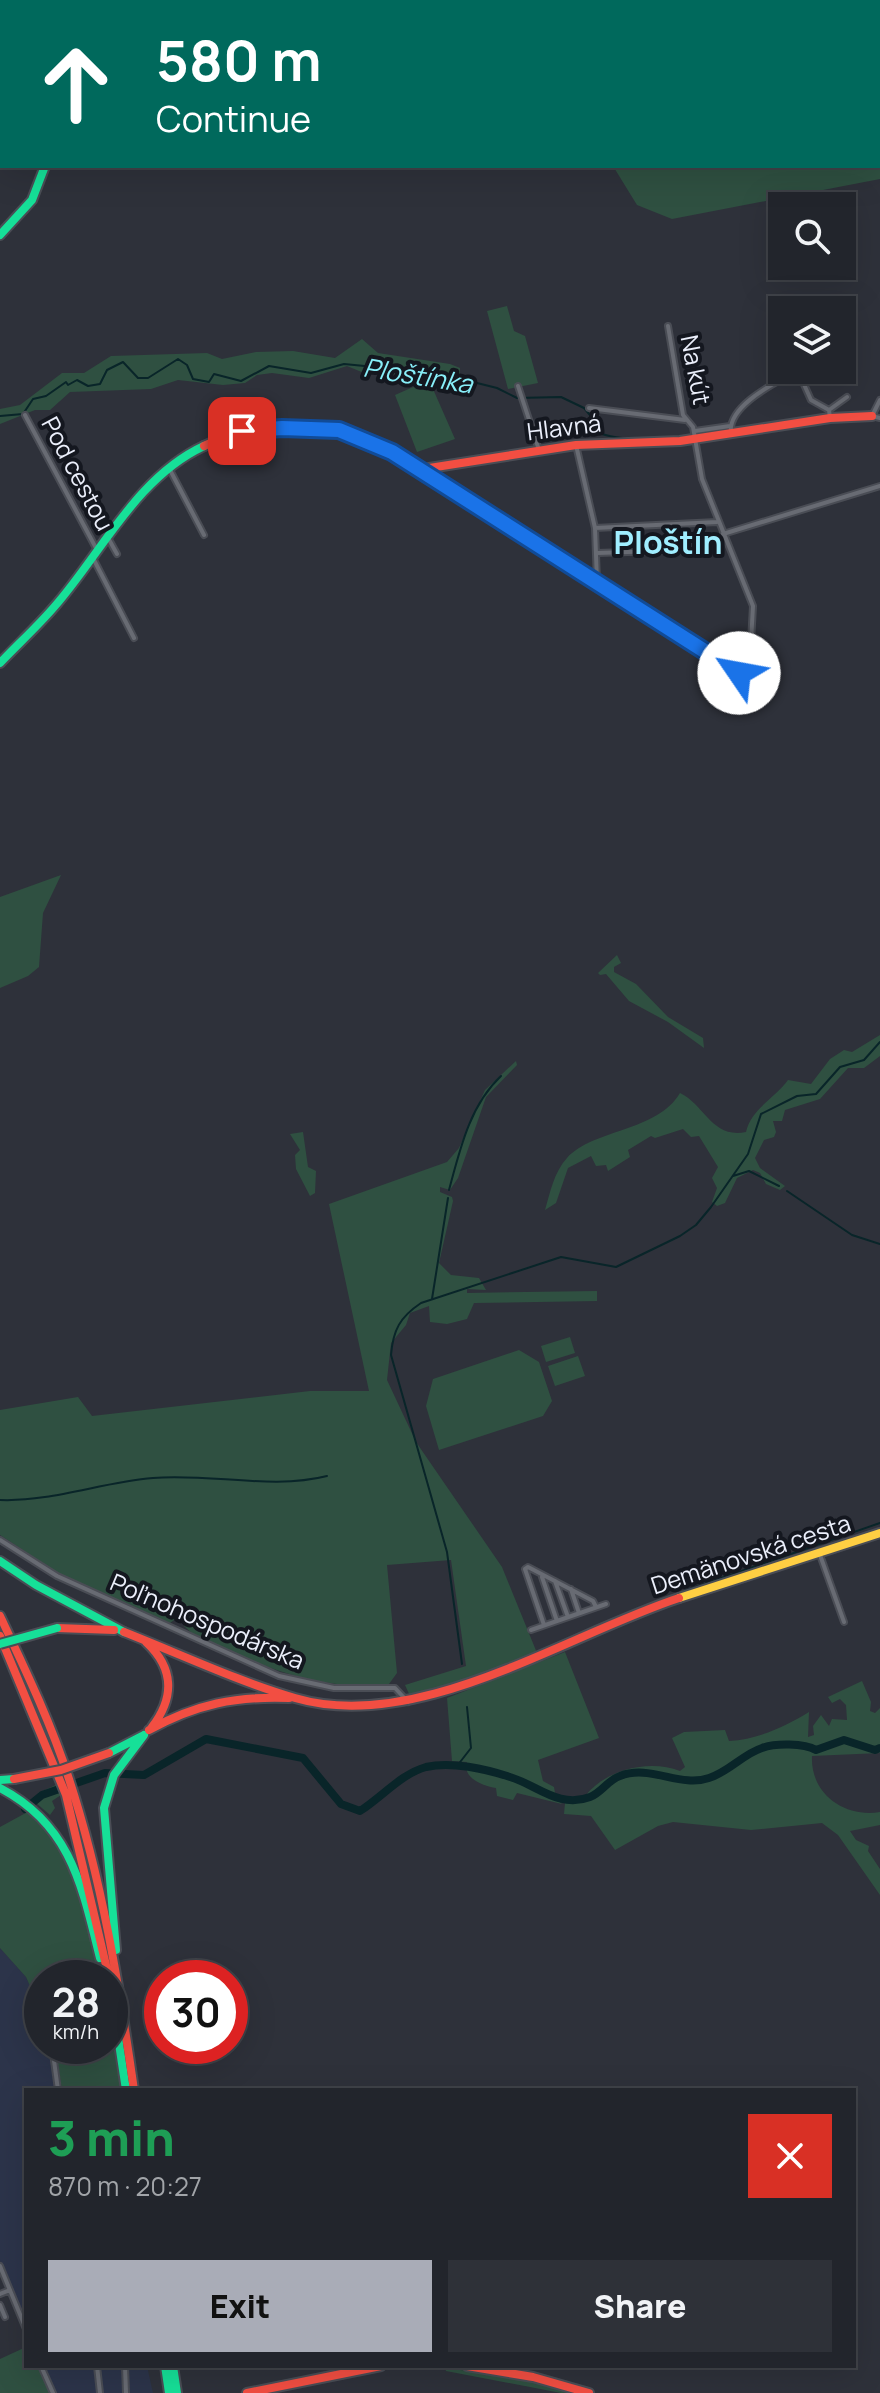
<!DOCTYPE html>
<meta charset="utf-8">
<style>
:root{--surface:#22252c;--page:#2e3138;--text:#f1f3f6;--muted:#a2a5a9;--line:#3f4248;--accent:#a9acb7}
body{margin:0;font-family:Manrope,sans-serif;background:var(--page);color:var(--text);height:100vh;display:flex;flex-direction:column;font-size:30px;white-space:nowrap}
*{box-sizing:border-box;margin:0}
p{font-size:26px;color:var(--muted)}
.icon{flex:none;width:44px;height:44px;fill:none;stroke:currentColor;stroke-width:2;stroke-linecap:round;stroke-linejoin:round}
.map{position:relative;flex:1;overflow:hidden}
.side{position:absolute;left:24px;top:2088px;width:832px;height:280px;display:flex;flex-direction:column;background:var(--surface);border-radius:0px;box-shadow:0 8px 32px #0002,0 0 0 2px var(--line)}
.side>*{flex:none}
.hud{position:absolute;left:0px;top:0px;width:880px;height:168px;box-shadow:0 8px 32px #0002,0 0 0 2px var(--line);background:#00695c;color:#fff;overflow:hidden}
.fabs{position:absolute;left:768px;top:192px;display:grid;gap:16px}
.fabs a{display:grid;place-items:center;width:88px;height:88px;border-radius:0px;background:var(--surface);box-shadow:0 8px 32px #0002,0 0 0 2px var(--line);font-size:40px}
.speed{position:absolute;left:24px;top:1960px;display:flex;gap:16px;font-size:40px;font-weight:700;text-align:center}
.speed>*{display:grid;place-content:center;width:104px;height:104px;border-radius:50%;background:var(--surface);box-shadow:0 8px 32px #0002,0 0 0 2px var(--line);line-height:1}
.speed small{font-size:20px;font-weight:400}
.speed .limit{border:12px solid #d22;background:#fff;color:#111}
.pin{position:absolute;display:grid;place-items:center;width:68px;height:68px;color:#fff;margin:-34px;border-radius:16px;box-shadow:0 4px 12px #0006}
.me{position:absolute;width:88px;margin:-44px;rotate:303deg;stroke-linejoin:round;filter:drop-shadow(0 0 6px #0008)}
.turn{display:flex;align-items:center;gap:28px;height:168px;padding:0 24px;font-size:36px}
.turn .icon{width:104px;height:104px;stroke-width:2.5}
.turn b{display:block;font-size:56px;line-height:68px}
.round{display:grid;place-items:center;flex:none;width:84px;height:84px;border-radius:0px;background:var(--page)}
.headline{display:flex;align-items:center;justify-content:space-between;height:136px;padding:0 24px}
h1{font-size:48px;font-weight:800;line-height:60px;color:#1e9e55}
.primary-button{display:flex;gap:16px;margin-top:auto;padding:16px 24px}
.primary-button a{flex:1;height:92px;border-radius:0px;background:var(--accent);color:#111;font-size:32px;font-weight:800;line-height:92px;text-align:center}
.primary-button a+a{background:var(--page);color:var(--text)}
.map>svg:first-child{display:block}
</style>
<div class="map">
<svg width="880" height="2393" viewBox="0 0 880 2393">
<rect width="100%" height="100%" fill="#2e313a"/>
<path fill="#2c344a" d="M0,1948L26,1977L42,2013V2046H55L62,2090H26V2323L0,2261Z
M44,2366H147L153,2393H54Z"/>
<path fill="#2f5041" d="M529,0H880V179L672,219L637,205L613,166H878V2Z
M507,306L514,331L525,336L538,383L508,389L487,311Z
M362,339L378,353L450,364L460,368V377L433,373L426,376L364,373L347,366L309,378L272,373L257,375L245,383L223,385L178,380L151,389L70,392L50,410H35L0,424V409L20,405L62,373H84L111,356L207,353L222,359L256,352L293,351L335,358Z
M429,380L455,439L417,452L395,395Z
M61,875L43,913L39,967L28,976L0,988V897Z
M617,955L621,963L614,967V972L636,984L668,1017L703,1038L704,1048L668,1022L629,1001L606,974L600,975L598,973Z
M880,1035V1056L864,1068H848L820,1099L785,1110L782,1121H773L776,1132L774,1137L764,1140L755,1158L760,1168L785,1186L780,1190L766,1184L760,1173L753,1170L737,1178L725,1203L717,1206L712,1202L717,1188L712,1178L718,1167L699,1136L691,1137L683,1129L655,1138L651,1136L628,1150L630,1157L608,1171L606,1165L596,1166L591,1156L568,1168L556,1203L545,1210C550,1193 554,1172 567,1158C593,1129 657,1132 680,1093C705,1105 712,1139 746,1132C751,1109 774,1099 788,1080L811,1084L830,1059L844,1050L852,1052Z
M516,1061L517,1065L486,1097L458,1178L450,1190L440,1187V1192L452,1197L453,1201L439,1263L451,1275L479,1278L486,1290L467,1289V1293L597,1291V1301L474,1303L467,1319L447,1324L430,1322L429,1306L410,1313L406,1325L391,1343L387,1380L416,1442L502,1567L537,1653L440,1690L410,1696L405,1685L466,1666L451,1560L387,1565L397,1673L389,1684C316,1692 259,1665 195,1636L184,1626L185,1620L178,1617L170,1623L61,1575L0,1535V1410L78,1397L92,1416L310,1391H369L329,1204L447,1162L459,1148L485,1090Z
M303,1132L308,1167L316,1171L315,1193L310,1196L296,1169L295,1155L300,1150L290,1134Z
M570,1337L575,1353L546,1362L541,1346Z
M519,1350L539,1362L552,1401L543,1416L439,1450L426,1406L433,1379Z
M578,1356L585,1376L555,1386L548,1366Z
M565,1652L599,1738L538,1760L543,1781L554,1787L556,1799L562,1804L517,1793L513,1800L497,1796L496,1788C483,1786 462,1778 467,1762L452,1761L447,1698Z
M862,1681L871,1702L870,1711L875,1713L880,1708V1753L812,1756C810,1794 845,1818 880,1812V1825L850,1831L856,1840L869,1846L868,1851L880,1869V1895L838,1835L822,1823L751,1830L673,1822L658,1826L615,1850L591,1816L564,1814L565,1803L590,1799L586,1795C607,1769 650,1759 680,1771L685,1767L672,1738L684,1732L725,1730L729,1741C759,1739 784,1727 809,1712L808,1737L814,1735L813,1726L821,1715L829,1726L832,1719L847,1720L846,1705L840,1699L832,1703L828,1697Z
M58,1784L61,1795L52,1801L55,1808L50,1815L35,1802L40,1797L38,1793Z
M33,1809L66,1852L86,1911L101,1978H42V2013L26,1977L0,1948V1827Z
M110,2024L122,2090H62L55,2046H110Z
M26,2347V2366H39L51,2393H0V2359Z
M445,2368L529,2379L579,2393H561L446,2371Z"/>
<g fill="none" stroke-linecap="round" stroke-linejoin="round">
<path stroke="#092529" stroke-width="2" d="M876,414L880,415
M0,416L23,414L33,399L46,396L66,382L68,385L77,380L88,386L100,384L107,370L123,362L138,378H148L178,359L187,365L193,379L209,382L214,374L241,381L269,366L311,373L344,364L375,367L461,379L497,388L517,398L561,397L584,408L595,421L597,432C642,453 775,421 828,414C842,412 856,414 871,413
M733,1176L749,1171L779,1186
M449,1190C460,1149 470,1105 501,1076
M787,1191L852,1235L880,1244
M432,1299L448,1198
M0,1500C52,1502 102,1482 153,1478C210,1473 272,1490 327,1476
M684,1591L880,1523
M462,1664L447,1552L391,1355C393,1330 400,1317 421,1303L561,1257L616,1267L680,1236L696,1225L711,1207L748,1154L761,1114L797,1096L816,1094L840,1067L864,1060L880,1042
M457,1766L471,1748L467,1707"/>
<path stroke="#092529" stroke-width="8" d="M25,1809L42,1795L105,1773L144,1775L206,1739L303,1758L341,1804L360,1811C382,1797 401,1774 426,1767C451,1761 486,1769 510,1777C537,1785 559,1809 590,1797C601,1793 608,1780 620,1776C650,1764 680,1788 709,1778C729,1772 743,1754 762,1748C775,1743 804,1743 816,1750L844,1740L875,1750L880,1748"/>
<g stroke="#4a4d55" stroke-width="8">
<path id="street" d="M271,2L279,0
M798,371L811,400L829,410L830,418
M518,386L539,450
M880,400L872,416L880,418
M589,408L685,420
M829,410L847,397
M25,415L97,550
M695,431L730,426
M731,433C727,405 779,381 798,370
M576,445L595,528L597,581
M169,468L204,535
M424,469L739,673L751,642L753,606L702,479L693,427L683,415L668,326
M595,528L717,522
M723,534L880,486
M107,536L117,554
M597,553L691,550
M92,556L134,638
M0,1540L57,1576L279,1676L334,1688H395L408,1702
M820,1555L844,1622
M542,1577L557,1621
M555,1581L568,1617
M571,1589L579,1613
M544,1625L525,1569L528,1567L593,1601L596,1607
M531,1630L606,1604
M41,2017L42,2019
M52,2046L58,2090
M0,2266L26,2329
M0,2294L10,2290
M0,2305L5,2317
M41,2366L53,2393
M97,2366L100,2393
M125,2366L126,2393"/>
</g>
<g stroke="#4a4d55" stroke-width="12">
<path id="fast" d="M0,235L32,200L45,166
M0,663C18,644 38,626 55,606C102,552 137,477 204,446
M0,1561L36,1585L124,1632
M109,1753L142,1736
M0,1780L14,1779
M0,1788C71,1825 82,1886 100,1958
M116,1950L104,1808L114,1775L144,1735
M110,1984L126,2090
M165,2366L169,2393
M173,2366L177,2393"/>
</g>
<g stroke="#4a4d55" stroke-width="12">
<path id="slow" d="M679,1598L880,1533"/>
</g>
<g stroke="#4a4d55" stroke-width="12">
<path id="jam" d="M135,2L137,0
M204,446L228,435L267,429L339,430L423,469L576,445L680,441L830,418L872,416
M0,1616C25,1669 51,1723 69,1779C102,1880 119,1985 134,2090
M57,1628L114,1630
M124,1632C180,1654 237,1681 295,1698C417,1734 564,1636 679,1598
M0,1636L66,1795L109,1978
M146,1642C174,1668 175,1697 152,1727
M149,1730C196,1704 236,1696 289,1698
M467,2366L533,2377L589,2393
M247,2393L381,2366"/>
</g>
<use href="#street" stroke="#686b73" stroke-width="4"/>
<use href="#fast" stroke="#16e098" stroke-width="8"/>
<use href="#slow" stroke="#ffcf43" stroke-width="8"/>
<use href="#jam" stroke="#f24e42" stroke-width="8"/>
<g stroke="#4a4d55" stroke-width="12" stroke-linecap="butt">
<path id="fast-bridge" d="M0,1644L57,1628"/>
</g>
<g stroke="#4a4d55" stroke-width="12" stroke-linecap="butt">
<path id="jam-bridge" d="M14,1779L61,1770L109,1753"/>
</g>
<use href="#fast-bridge" stroke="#16e098" stroke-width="8"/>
<use href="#jam-bridge" stroke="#f24e42" stroke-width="8"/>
</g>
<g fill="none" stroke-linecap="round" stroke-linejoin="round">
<g stroke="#114b97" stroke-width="20">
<path id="route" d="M242,431L282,428L339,430L392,452L739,673"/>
</g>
<use href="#route" stroke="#1a73e8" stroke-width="14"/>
</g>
<g text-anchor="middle" stroke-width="8" stroke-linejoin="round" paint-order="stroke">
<g font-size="24" fill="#ebeffb" stroke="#14171f">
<text transform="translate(695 370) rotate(79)" y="8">Na kút</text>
<text transform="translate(564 428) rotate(-7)" y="8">Hlavná</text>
<text transform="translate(77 474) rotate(62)" y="8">Pod cestou</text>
<text transform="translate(751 1555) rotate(-18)" y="8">Demänovská cesta</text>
<text transform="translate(207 1622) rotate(23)" y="8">Poľnohospodárska</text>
</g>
<g font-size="26" font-style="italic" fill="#88eff9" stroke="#14171f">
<text transform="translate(418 376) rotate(9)" y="9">Ploštínka</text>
</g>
<g font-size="32" font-weight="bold" fill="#a0eeff" stroke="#14171f">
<text x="668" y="554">Ploštín</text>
</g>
</g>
</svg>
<div class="fabs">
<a><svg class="icon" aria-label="search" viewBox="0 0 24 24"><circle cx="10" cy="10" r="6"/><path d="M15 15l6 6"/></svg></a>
<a><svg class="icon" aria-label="layers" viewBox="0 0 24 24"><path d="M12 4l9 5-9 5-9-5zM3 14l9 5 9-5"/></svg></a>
</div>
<div class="speed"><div>28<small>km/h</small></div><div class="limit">30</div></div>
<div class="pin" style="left:242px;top:431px;background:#d93025"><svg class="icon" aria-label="arrive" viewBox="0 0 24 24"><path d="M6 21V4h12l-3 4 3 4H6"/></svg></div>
<svg class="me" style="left:739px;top:673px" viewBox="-20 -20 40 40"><circle r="19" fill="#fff"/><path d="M0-13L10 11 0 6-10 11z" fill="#1a73e8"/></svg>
<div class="hud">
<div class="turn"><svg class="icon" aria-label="ahead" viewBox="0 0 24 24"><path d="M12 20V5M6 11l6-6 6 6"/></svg><div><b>580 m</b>Continue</div></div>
</div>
<section class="side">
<div class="headline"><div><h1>3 min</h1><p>870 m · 20:27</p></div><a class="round" style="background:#d93025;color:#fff"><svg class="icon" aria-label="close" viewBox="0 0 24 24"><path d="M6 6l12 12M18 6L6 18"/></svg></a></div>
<div class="primary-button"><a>Exit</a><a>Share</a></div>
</section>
</div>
